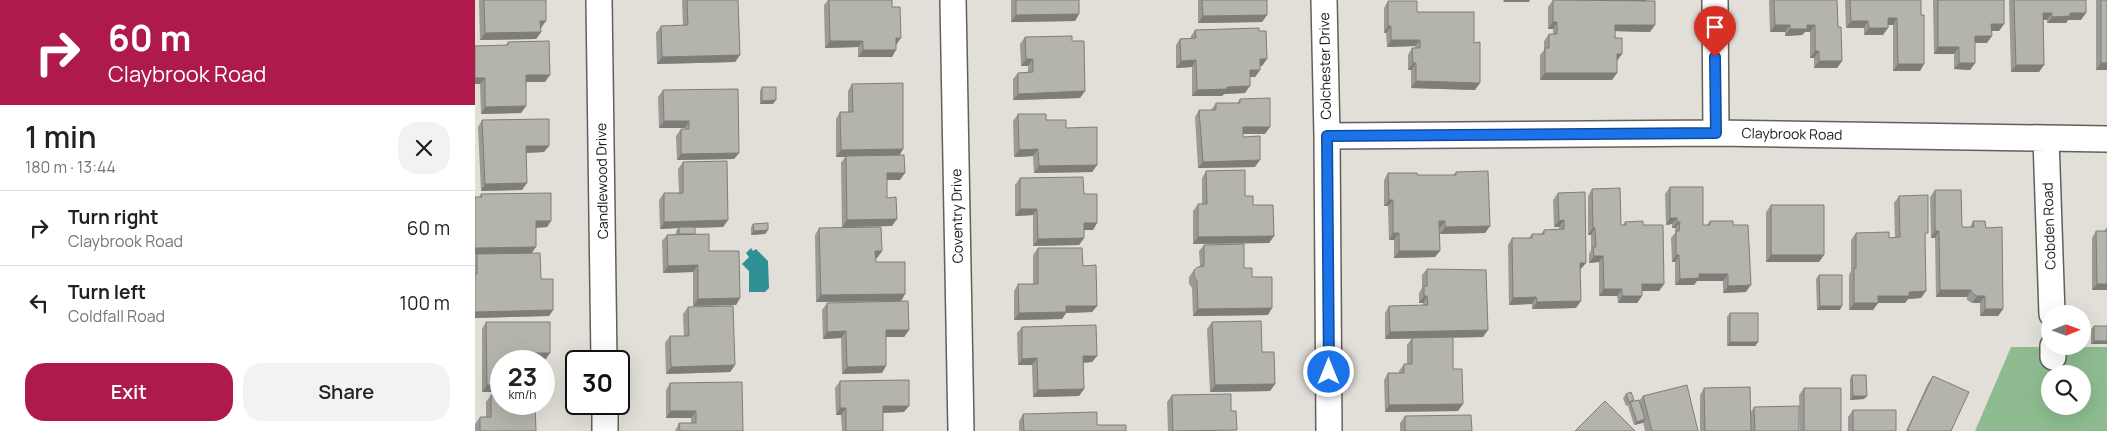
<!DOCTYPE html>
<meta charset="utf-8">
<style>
:root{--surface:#fff;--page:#f2f2f2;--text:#222;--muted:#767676;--line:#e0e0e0;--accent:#ad1a4b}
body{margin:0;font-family:Manrope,sans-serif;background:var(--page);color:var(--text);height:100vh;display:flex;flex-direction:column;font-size:19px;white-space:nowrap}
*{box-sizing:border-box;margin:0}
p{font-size:16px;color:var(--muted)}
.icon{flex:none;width:28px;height:28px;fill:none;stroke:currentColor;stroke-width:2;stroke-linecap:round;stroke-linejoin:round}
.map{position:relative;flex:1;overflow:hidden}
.sheet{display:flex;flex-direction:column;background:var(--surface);width:475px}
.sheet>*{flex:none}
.banner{background:#ad1a4b;color:#fff;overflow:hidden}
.needle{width:32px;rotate:89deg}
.tools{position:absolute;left:1566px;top:305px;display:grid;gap:10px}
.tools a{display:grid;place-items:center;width:50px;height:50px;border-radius:50%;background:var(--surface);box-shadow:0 5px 20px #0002;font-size:25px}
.speed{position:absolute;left:15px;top:350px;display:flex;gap:10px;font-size:25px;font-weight:700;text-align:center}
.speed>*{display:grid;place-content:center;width:65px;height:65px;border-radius:50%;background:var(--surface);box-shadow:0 5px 20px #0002;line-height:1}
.speed small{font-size:12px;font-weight:400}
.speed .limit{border:2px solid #111;border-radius:8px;background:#fff;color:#111}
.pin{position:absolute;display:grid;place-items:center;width:42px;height:42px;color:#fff;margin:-51px -21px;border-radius:50% 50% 50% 0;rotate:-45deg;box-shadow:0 0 5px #0007}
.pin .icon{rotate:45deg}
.me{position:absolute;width:55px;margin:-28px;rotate:0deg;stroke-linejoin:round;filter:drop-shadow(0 0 4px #0008)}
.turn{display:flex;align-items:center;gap:18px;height:105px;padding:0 25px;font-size:22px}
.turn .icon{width:65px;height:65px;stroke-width:2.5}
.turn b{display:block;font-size:35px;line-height:42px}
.round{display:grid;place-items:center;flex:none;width:52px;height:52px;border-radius:20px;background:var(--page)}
.head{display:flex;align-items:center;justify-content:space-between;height:85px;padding:0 25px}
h1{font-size:30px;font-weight:600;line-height:38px}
.cta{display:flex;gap:10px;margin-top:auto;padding:10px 25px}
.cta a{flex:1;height:58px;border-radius:20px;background:var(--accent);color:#fff;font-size:20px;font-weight:600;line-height:58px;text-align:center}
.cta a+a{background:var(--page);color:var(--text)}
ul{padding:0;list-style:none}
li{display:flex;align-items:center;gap:15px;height:75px;padding:0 25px;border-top:1px solid var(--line)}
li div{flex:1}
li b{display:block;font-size:19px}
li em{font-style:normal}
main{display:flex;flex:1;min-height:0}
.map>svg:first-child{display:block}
</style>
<main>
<section class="sheet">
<div class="banner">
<div class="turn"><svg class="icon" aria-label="right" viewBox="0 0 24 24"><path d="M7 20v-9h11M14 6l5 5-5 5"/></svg><div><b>60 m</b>Claybrook Road</div></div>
</div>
<div class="head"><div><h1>1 min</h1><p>180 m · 13:44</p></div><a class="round"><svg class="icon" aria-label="close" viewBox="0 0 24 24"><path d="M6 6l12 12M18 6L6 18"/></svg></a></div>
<ul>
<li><svg class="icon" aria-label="right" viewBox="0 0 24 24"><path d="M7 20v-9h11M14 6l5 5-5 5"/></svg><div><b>Turn right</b><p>Claybrook Road</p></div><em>60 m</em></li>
<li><svg class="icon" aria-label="left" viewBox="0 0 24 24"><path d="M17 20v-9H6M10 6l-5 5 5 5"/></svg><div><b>Turn left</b><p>Coldfall Road</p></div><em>100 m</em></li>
</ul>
<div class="cta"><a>Exit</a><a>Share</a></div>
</section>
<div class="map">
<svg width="1632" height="431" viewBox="0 0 1632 431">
<rect width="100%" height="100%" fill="#e1dfd8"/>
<path fill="#8ebc90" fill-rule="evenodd" d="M1536,347H1632V431H1500ZM1575,374H1608V406H1575Z"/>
<path fill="#2f9196" d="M276,248L278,251L281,249L293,261L294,288L290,292H274V271L267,264L274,257L271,253Z"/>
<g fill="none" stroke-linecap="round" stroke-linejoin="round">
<g stroke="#62605a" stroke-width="28">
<path id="street" d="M124,0L129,361
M478,0L486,431
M849,0L852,136L854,431
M1240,0L1241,133
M852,136L1241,133L1632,139
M1571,139L1577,314
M1578,346V357
M130,404V431"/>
</g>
<use href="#street" stroke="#fff" stroke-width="25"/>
</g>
<path fill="#9b9a94" d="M4,0H71L66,28H65L66,32L61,39L5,40Z
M207,0H263L265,55L260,62L182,64L181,33L186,26L208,25Z
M353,0L417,7L421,44L417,57H383V47L350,48L349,5Z
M536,0H604V14L600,21L536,22Z
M723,0H792V15L787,22L723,23Z
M1078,0L1171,1L1175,32L1140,31L1142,73L1137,80H1065V55L1069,50V41L1074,34H1078V29H1073V7Z
M1294,0H1362L1363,27L1367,61L1362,68H1339V58H1335V32H1330L1327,35L1310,36V32H1295Z
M1370,0H1446V15L1449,64L1445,71H1418V25H1413L1408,35H1389V28H1371Z
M1458,0H1529V24L1524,31H1516L1512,43H1500V63L1495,70L1479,69V54H1459Z
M1534,0H1611L1606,20H1593L1591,23H1572V20H1568L1569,65L1564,72H1536Z
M1621,0H1632V70H1621Z
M913,1L942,12L999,43L1000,90L936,88V70H933V55L937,48H940V46L912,47L911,33H909V8Z
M720,30L787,66H785V70L780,77H775L770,93L749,94L747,96H717V67L701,68V45L705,39L716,38V36Z
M550,37L597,41L610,91L605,98L538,100V79L543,73L553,72V66H546L545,44Z
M33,42L70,82H51V106L46,113L6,114L5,84Z
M377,84L428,149L424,156L425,180H412V198L417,226L367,227L366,163L370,157H361V119L365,112H373V91Z
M287,87L298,104H285V91Z
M188,90L264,153L259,159L202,160L201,136L206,129H210V128H184L183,97Z
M765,99L790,134H768V137L780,167L723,168L720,117L724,110H736L741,103H762Z
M543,114L571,120L591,128L622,165L617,172L559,173L558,156L539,157L538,121Z
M7,120L69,152L51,153L47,190L6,191L3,127Z
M208,162L253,220L248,227L220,228V234L234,251L265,298L261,305L218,306V272L188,273L187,241L192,235L201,234V231L203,228L185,229L184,200L189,193H204L203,169Z
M731,171L770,196L778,205L799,236L794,243L718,244V211L723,204H727V178Z
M981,172L1015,226L1010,233L965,234V228H964L960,257L919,258V240H914L913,206H909V180L913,173L942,175H978Z
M545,178L609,194L622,223L618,230H609V238L604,245L558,246V215L540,216V185Z
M1195,187L1228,225H1232L1235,221L1258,225L1271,292L1248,293V281H1222L1219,285H1200V262H1197L1196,238L1200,233V228H1197V224L1191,225L1190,194Z
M1117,189L1146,225H1148L1150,222L1168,225L1189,284L1184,291H1167V296L1162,303H1143L1142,296H1124V262L1114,263V254L1116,250V235H1113V196Z
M1460,190L1487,227H1495L1498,221L1511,228L1528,309L1523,316H1505V303H1497L1492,300V297H1461L1460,238H1456L1455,197Z
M1083,193L1106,269L1105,270L1101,308L1057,309V304L1034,305L1033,245L1037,238H1054L1057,234H1066L1069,230L1084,229V227H1079L1078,200Z
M6,194L76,221L72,227L61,228L57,253L66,279L78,310L74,316L0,318V257L1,255H0L4,197Z
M1424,196L1450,237L1446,298L1433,299L1430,303H1403L1398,310H1374V275L1376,271V240L1381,233L1414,238L1420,237L1419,203Z
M1296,205L1349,255L1344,262H1291V212Z
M278,224L293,230L290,234L276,235V227Z
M1632,227V290H1617V238L1621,231H1629Z
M344,228L407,251L402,258H400L401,262L430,294L426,301L341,302L340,235Z
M729,245L769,268L777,277L793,315L718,316L717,288L714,284V277L719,270L725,266L724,251Z
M563,248L608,266L622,306L617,312L591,313L587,319L539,320V291L543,284H558V255Z
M952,269L1008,337L910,339V313L914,306H948V303H944V293L947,288V275Z
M1344,275L1365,310H1342L1341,279Z
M352,303L434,330L429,337H411L407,373L367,374L366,338L348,339L347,310Z
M213,307L260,365L255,372L191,374L190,343L195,336H209L208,314Z
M1255,313L1283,342L1280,346H1252V317Z
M11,322L75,353L70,360L26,361V392H7V329Z
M737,322L787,352L800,384L795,391L735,392L732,329Z
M1619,326H1632V344H1616V329Z
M547,327L622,356L617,362L608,363L609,389L604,396L558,397L557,365H543L542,333Z
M937,338L978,369L983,411L910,412L909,380L913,373H924V371L929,364H932V345Z
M1377,375L1389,399L1375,400V379Z
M1458,376L1476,431H1431L1453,383Z
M365,381L429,412L408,413V431H367L366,415H361L360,388Z
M195,383L268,431H200L204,423H216V418H191V390Z
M1229,388L1276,412L1279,407L1324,431H1225V395Z
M1329,388L1366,431H1325L1324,395Z
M1151,394L1158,401H1164L1168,396L1223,431H1170L1168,422L1159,425L1153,406L1154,405L1151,406L1148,398Z
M16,395L61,431H0V424L5,417H11V402Z
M697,395L756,411L762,430L693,431L692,402Z
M1378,410L1421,431H1373V417Z
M548,414L622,425L651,431H544V421Z
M930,416L997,431H925V423Z"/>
<path fill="#7e7d78" d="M1029,0H1055L1054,2H1028Z
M1094,0H1172L1171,1Z
M1568,13H1577L1572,20H1563Z
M1595,13H1611L1606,20H1593L1591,23H1572L1577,17Z
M604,14L600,21L536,22L541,15Z
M792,15L787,22L723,23L728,16Z
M1413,18H1422L1418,25H1408Z
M65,21H71L66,28H61Z
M1376,21H1393L1389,28H1371Z
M1078,22H1082L1078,29H1073Z
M1516,24H1529L1524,31H1512Z
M1140,25H1180L1175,32L1135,31Z
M1300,25H1315L1310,32H1295Z
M1332,25H1340L1335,32H1330L1327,35L1310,36L1315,29Z
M913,26H916L911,33H909Z
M1394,28H1413L1408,35H1389Z
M66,32L61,39L5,40L10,33Z
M1500,36H1517L1512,43H1495Z
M421,38H426L421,45Z
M916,40H945L940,46L912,47Z
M355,41H388L383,47L350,48Z
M1463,47H1484L1479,54H1459Z
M388,50H421L417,57H383Z
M1340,51H1344L1339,58H1335Z
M1142,54H1147L1142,61Z
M265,55L260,62L182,64L187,57Z
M551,59H558L553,66H546Z
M785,59H792L787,66H780Z
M721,60L717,67L701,68L706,61Z
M1344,61H1367L1362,68H1339Z
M938,63H941L936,70H933Z
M1484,63H1500L1495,70L1479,69Z
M1626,63H1632V70H1621Z
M1423,64H1449L1445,71H1418Z
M1541,65H1569L1564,72H1536Z
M775,70H785L780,77H770Z
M1070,73H1142L1137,80H1065Z
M51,75H75L70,82H46Z
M0,78H10L5,84H0Z
M941,81L1005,83L1000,90L936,88Z
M775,86L770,93L749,94L747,96H717L722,90L752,87Z
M610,91L605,98L538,100L543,94Z
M301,100L298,104H285L287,101Z
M51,106L46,113L6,114L10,107Z
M189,121H214L210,128H184Z
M768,127H795L790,134H763Z
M51,146H74L69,152L46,153Z
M428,149L424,156L361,157L366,150Z
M563,149L558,156L539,157L544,150Z
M264,153L259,159L202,160L206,154Z
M785,160L780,167L723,168L728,162Z
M622,165L617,172L559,173L564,166Z
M412,173H430L425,180H407Z
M52,183L47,190L6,191L10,184Z
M914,200H918L913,206H909Z
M545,209H562L558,215L540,216Z
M1195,218H1202L1197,224L1191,225Z
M422,219L417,226L367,227L372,220Z
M253,220L248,227L204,228V227L203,228L185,229L189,222Z
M1089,220L1084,227H1079L1084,221Z
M61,221H76L72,227L56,228Z
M964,221H970L965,228H959Z
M1202,222H1205L1200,228H1197Z
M609,223H622L618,230H604Z
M1015,226L1010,233L965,234L970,227Z
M1118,228H1120L1116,235H1113Z
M293,230L290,234L276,235L279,231Z
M1460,231H1464L1460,238H1456Z
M918,233H924L919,240H914Z
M799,236L794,243L718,244L723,237Z
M609,238L604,245L558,246L563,239Z
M61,247L56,254L0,255V248Z
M400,251H407L402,258H396Z
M924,251H965L960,257L919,258Z
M1201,255H1204L1200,262H1197Z
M1296,255H1349L1344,262H1291Z
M1119,256H1128L1124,262L1114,263Z
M1105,263H1111L1106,269L1100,270Z
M223,265L218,272L188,273L193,266Z
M1224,274H1253L1248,281H1222L1219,285H1200L1205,279Z
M1167,284H1189L1184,291H1162Z
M1622,284H1632V290H1617Z
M1276,285L1271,292L1248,293L1253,286Z
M1129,289H1147L1142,296H1124Z
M1465,290H1496L1492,297H1461Z
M1451,291L1446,298L1433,299L1430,303H1403L1398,310H1374L1379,303L1403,296L1434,292Z
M430,294L426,301L341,302L346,295Z
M949,296H952L948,303H944Z
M1147,296H1167L1162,303H1143Z
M1502,296H1510L1505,303H1497Z
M1061,297L1057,304L1034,305L1038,298Z
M265,298L261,305L218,306L223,299Z
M1106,301L1101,308L1057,309L1062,302Z
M591,306H622L617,312L591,313L587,319L539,320L544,313Z
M1345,306H1367L1365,310H1342Z
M797,308L793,315L718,316L723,309Z
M1510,309H1528L1523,316H1505Z
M78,310L74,316L0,318V312Z
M411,330H434L429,337H406Z
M1013,330L1008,337L910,339L915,332Z
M371,331L366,338L348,339L352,332Z
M1619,341H1632V344H1616Z
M1255,342H1283L1280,346H1252Z
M49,353H75L70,360H45Z
M608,356H622L617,362L603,363Z
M562,358L557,365H543L547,359Z
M260,365L255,372L191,374L196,367Z
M411,366L407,373L367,374L372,367Z
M800,384L795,391L735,392L740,385Z
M12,385H26V392H7Z
M609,389L604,396L558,397L563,390Z
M1378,396H1392L1389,399L1375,400Z
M988,404L983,411L910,412L914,405Z
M408,406H434L429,412L403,413Z
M365,408H371L366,415H361Z
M195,411H221L216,418H191Z
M1170,419L1168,423L1159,425L1162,422Z"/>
<path fill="#b4b3ac" stroke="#7e7d78" d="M9,0H71V21H65L66,32L10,33Z
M212,0H263L265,55L187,57L186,26L213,25Z
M354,0H417V7H425L426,38H421V50H388V41H355Z
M541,0H604V14L541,15Z
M727,0H792V15L728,16Z
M1078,0L1180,1V25H1140V38H1147V54H1142V73H1070V48H1074V34H1082V22H1078Z
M1299,0H1362L1363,27H1366L1367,61H1344V51H1340V25H1332V29H1315V25H1300Z
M1375,0H1446V15H1449V64H1423L1422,18H1413V28H1394L1393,21H1376Z
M1463,0H1529V24H1516L1517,36H1500V63H1484V47H1463Z
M1539,0H1611V13H1595V16L1577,17V13H1568L1569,65H1541Z
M1626,0H1632V63H1626Z
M913,1H942V12H999V43L1005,42V83L941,81V63H938L937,48H945V40H916V26H913Z
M784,28V31H791L792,59H785V70H775V86L752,87V89L722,90L721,60L706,61L705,39L721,38L720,30Z
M597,36V41H609L610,91L543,94V73L558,72V59H551L550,37Z
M74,41L75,75H51V106L10,107V78H0V46L33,45V42Z
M428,83V149L366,150L365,112H378L377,84Z
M287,87H301V100L287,101Z
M263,89L264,153L206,154V129H214V121H189L188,90Z
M795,98V127H768V137L785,136V160L728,162L724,110H741V103H765V99Z
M543,114H571V120H591V128L622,127V165L564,166L563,149L544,150Z
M74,119V146H51L52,183L10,184L7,120Z
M429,155L430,173H412V198L421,197L422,219L372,220L371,156Z
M252,161L253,220L189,222V193H208V162Z
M770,170V196H778V205H798L799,236L723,237V204H732L731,171Z
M1013,171L1015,226L970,227V221H964L965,251H924V233H918V200H914L913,173H942V175H981V172Z
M608,177L609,194H622V223H609V238L563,239L562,209H545V178Z
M1195,187H1228V225H1235V221H1258V225H1273L1276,285L1253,286V274H1224V278L1205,279L1204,255H1201V231H1204L1205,222H1202V218H1195Z
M1145,188L1146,225H1151L1150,222L1168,221V225H1188L1189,284H1167V296H1147V289H1129L1128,256H1119L1118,247H1121L1120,228H1118L1117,189Z
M1460,190H1486L1487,227H1499L1498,221H1510L1511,228L1527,227L1528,309H1510V296H1502L1497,293L1496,290H1465L1464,231H1460Z
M1110,192L1111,263H1105L1106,301L1062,302L1061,297L1038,298L1037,238H1057V234H1069V230L1089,229V220L1084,221L1083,193Z
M76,193V221H61V247L0,248V197H7L6,194Z
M1453,195V233H1450L1451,291L1434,292V296H1403V303H1379V268H1381V233L1414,232V238L1425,237L1424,196Z
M1296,205H1349V255H1296Z
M293,223V230L279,231L278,224Z
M204,227H220V234H204Z
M406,227L407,251H400L401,262H430V294L346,295L344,228Z
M1621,231H1632V284H1622Z
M234,234V251H264L265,298L223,299V265L193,266L192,235Z
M769,244V268H777V277H797V308L723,309L722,281L719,277V270L723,267L729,266V245Z
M563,248H607L608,266L621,265L622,306H591V312L544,313L543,284H563Z
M65,253L66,279H78V310L0,312V274H2V254Z
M952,269L1011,270L1013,330L915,332L914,306L953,305L952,296H949V286H952Z
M1344,275H1367V306H1345Z
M433,301L434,330H411V366L372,367L371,331L352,332V303Z
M258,306L260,365L196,367L195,336H214L213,307Z
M1255,313H1283V342H1255Z
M786,321L787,352H799L800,384L740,385L737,322Z
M11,322H75V353H49V361H26V385H12Z
M621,325L622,356H608L609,389L563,390L562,358L547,359V327Z
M1619,326H1632V341H1619Z
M978,337V369H987L988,404L914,405L913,373H929V364H937V338Z
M1377,375H1391L1392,396H1378Z
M1458,376L1494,392L1476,431H1432Z
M434,380V406H408V431H371V408H365V381Z
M267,382L268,431H205L204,423H221V411H195V383Z
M1212,385L1223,431H1177L1168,396Z
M1275,387L1276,431H1230L1229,388Z
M1329,388H1366V431H1329Z
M1156,392L1159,400L1154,402L1151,394Z
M756,394V411H761L762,430L698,431L697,395Z
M16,395H26V404H60L61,431H5V417H16Z
M1164,400L1170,419L1162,422L1155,402Z
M1130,401L1160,431H1100Z
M1324,406V431H1280L1279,407Z
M1378,410H1421V431H1378Z
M622,412V425H651V431H549L548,414Z
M996,415L997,431H930V416Z"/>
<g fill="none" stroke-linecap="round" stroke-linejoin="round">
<g stroke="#114b97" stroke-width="12">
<path id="route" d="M854,372L852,136L1241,133L1240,57"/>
</g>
<use href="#route" stroke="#1a73e8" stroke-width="9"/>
</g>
<g text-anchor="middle" stroke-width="4" stroke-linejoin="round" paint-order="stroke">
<g font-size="14" fill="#1a1917" stroke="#fff">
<text transform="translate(850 66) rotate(-91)" y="5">Colchester Drive</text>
<text transform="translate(1317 134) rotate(1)" y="5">Claybrook Road</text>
<text transform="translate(127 181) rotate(-91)" y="5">Candlewood Drive</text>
<text transform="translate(482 216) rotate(-91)" y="5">Coventry Drive</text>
<text transform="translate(1574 226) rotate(-92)" y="5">Cobden Road</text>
</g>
</g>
</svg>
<div class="tools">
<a><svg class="needle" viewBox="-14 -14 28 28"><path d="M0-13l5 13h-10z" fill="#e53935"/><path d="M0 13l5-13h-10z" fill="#767676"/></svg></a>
<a><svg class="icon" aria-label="search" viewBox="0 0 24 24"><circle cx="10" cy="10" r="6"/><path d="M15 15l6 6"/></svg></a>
</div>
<div class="speed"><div>23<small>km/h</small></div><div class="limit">30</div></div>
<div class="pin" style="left:1240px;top:57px;background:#d93025"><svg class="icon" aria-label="arrive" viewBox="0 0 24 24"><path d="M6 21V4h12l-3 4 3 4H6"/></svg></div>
<svg class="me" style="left:854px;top:372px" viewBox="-20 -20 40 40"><circle r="17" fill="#1a73e8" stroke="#fff" stroke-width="3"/><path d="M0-11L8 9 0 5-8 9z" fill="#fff"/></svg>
</div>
</main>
